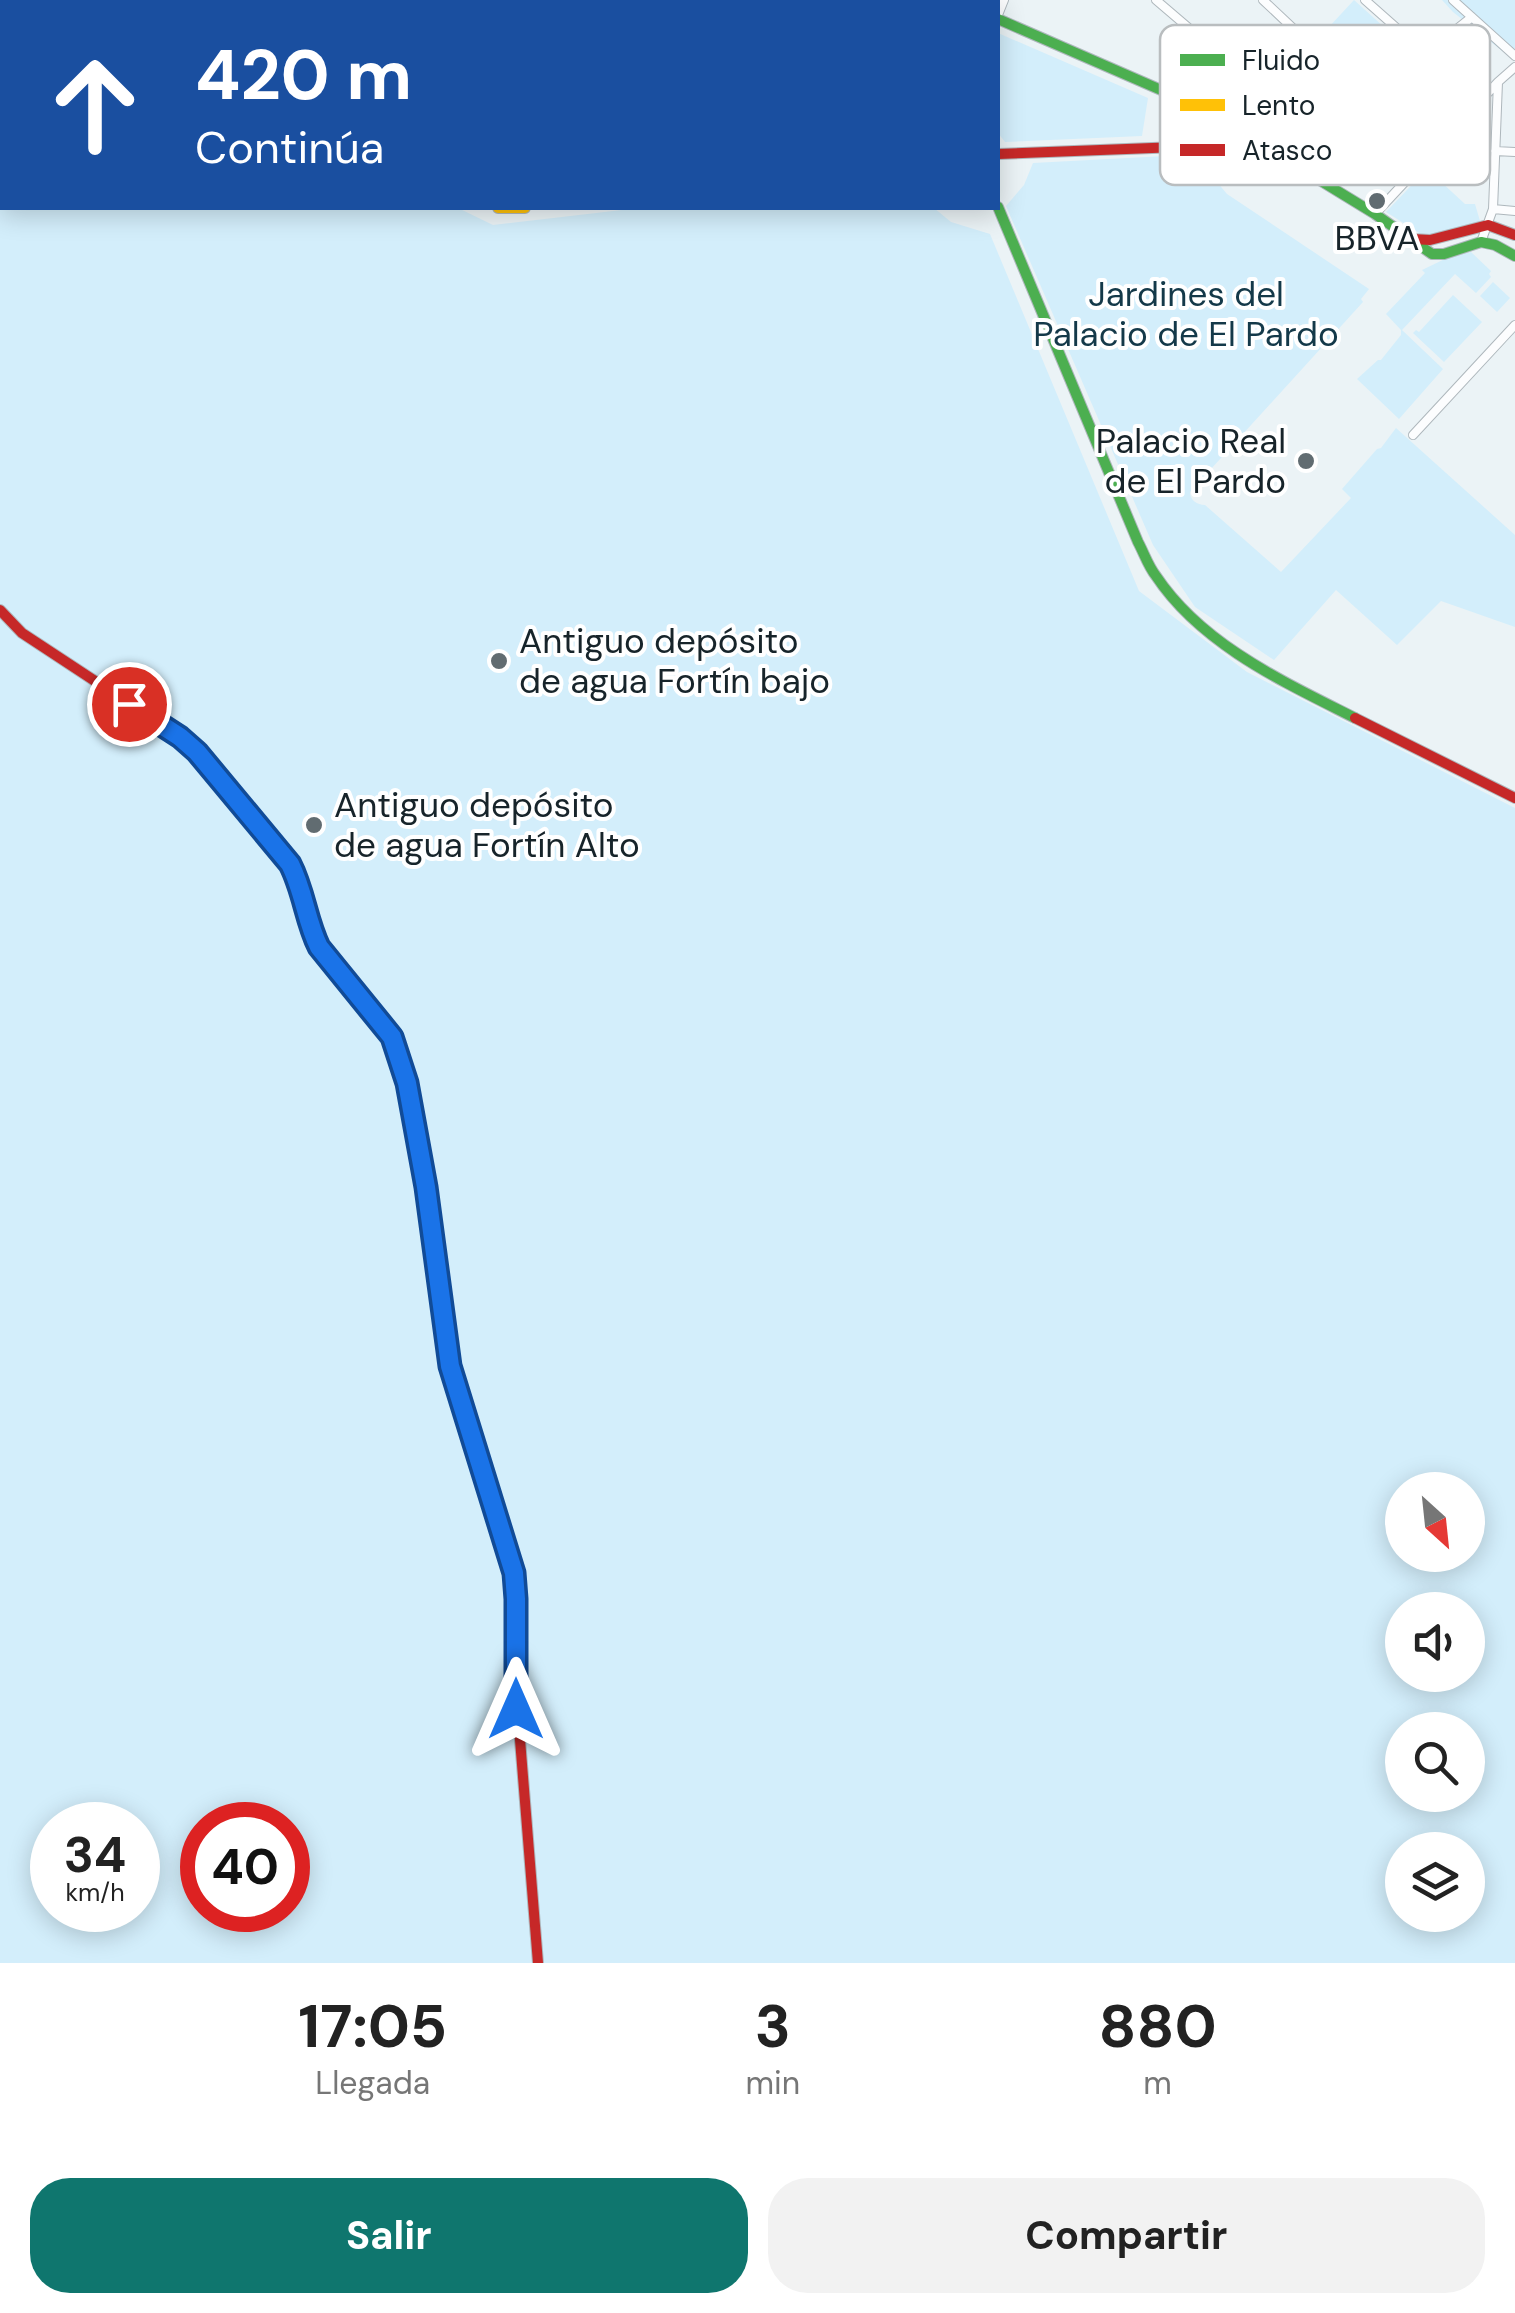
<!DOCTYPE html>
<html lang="es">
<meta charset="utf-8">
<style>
:root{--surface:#fff;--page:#f2f2f2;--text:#222;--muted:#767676;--accent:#0f766e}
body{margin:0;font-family:"DM Sans",sans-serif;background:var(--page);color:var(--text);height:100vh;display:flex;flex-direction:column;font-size:38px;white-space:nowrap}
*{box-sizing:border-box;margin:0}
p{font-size:32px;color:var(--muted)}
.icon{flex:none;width:55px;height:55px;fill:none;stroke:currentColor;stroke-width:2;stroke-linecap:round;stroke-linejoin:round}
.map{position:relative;height:1963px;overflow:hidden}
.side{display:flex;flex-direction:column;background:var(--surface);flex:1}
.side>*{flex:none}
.guide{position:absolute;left:0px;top:0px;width:1000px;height:210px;box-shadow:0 5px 25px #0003;background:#1a4fa0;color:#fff;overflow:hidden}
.needle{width:65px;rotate:153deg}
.fabs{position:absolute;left:1385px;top:1472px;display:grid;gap:20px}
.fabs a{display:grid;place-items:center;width:100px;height:100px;border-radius:50%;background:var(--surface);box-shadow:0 5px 25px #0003;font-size:50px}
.speed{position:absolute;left:30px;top:1802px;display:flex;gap:20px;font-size:50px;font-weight:700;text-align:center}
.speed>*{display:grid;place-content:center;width:130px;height:130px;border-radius:50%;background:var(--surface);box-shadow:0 5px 25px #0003;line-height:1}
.speed small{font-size:25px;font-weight:400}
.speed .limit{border:15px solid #d22;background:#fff;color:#111}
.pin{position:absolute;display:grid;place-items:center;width:85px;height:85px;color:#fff;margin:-42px;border:5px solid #fff;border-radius:50%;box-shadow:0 2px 10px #0007}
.me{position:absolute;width:110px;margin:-55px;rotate:0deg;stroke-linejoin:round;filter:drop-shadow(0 0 8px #0008)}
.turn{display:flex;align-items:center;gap:35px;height:210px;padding:0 30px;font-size:45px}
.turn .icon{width:130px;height:130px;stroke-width:2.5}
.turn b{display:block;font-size:70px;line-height:85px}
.eta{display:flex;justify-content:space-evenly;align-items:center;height:170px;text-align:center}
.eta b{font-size:60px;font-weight:700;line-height:70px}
.button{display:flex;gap:20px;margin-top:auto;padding:20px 30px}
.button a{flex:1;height:115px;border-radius:40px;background:var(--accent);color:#fff;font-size:40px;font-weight:700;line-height:115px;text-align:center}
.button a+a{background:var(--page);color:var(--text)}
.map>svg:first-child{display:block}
</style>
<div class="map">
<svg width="1515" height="1963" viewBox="0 0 1515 1963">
<rect width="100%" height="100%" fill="#ebf3f6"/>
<path fill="#d3eefb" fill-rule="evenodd" d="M0,0H113V2H2V208H458L493,225L639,208H934L951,222L990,234L1139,591L1247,672L1515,808V1963H0ZM1402,1490H1468V1555H1402ZM1402,1610H1468V1675H1402ZM1402,1730H1468V1795H1402ZM52,1825H138V1910H52ZM202,1825H288V1910H202ZM1402,1850H1468V1915H1402Z
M1354,0L1394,36L1322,51L1315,42Z
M1442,0H1515V61L1453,12Z
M998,33L1148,98L1142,136L1005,142L998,133Z
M1203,154L1212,176L1227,194L1369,289L1361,299L1363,302L1190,492C1190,500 1197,505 1205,505L1281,572L1351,498L1342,489L1377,449L1381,448L1396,428L1515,535V627L1441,601L1397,645L1336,590L1274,660L1195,607L1153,545L1006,206L1024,185L1033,163Z
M1427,169L1465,204H1475L1480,221L1431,235L1421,234L1386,212Z
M1471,252L1491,271L1489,274L1491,277L1476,293L1455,274L1402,330L1443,369L1399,419L1357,379L1378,360H1381L1401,335V330L1386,314L1425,273L1422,270L1451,256Z
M1493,282L1510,298L1497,312L1480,296Z
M1453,295L1482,322L1444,362L1413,333L1416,330L1419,332Z"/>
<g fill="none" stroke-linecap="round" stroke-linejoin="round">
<g stroke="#aeb7bc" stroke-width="10">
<path id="street" d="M1156,0L1273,100
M1263,0L1298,33L1415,171
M1365,0L1426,54
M1453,0L1515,56
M998,15L1004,0
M1354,52L1362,97L1360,106
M1360,106L1472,17
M1245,131C1256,113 1301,74 1320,63C1342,51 1386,45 1411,40
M1495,151L1515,152
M1327,184L1369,117
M1493,209L1515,211
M1375,214L1498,82
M1481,242L1493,209L1498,82L1515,67
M1413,435L1515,325"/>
</g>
<g stroke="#aeb7bc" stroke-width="12">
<path id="fast" d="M955,0L961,2
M998,19L1168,93L1245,131L1277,154L1375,214L1432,254H1444L1481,242L1495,245L1515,256
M998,207L1138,542C1144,553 1148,566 1156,576C1202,645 1284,682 1355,718"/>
</g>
<g stroke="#aeb7bc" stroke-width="12">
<path id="slow" d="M777,0L780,2
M498,208H525
M431,1222L450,1366L514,1573L516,1690"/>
</g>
<g stroke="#aeb7bc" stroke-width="12">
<path id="jam" d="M0,131H2
M998,154L1230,145L1253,146L1266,150
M1412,239L1430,240L1488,225L1515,235
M0,610L22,633L180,737L197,752L290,865L319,947L392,1037L407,1083L431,1222
M1355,718L1515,798
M516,1690L538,1963"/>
</g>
<use href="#street" stroke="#fcfdfe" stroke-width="8"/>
<use href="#fast" stroke="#4caf50" stroke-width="10"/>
<use href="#slow" stroke="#ffc107" stroke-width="10"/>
<use href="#jam" stroke="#c62828" stroke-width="10"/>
</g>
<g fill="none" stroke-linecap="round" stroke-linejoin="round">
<g stroke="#114b97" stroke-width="25">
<path id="route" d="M129,704L180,737L197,752L290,864C304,891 306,921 319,947L392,1037L407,1083L426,1187L450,1366L514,1573L516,1599V1709"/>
</g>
<use href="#route" stroke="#1a73e8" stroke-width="18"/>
</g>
<g fill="#616c71" stroke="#fff" stroke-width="4">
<circle cx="1377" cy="201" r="10"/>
<circle cx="1306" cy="461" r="10"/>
<circle cx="499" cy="661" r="10"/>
<circle cx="314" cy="825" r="10"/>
</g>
<g text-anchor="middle" stroke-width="8" stroke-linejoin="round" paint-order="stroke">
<g font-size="35" fill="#17242a" stroke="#fff" text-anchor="start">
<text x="1377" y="250" text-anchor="middle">BBVA</text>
<text x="1286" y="453" text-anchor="end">Palacio Real<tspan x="1286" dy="40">de El Pardo</tspan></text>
<text x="519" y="653">Antiguo depósito<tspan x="519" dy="40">de agua Fortín bajo</tspan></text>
<text x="334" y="817">Antiguo depósito<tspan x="334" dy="40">de agua Fortín Alto</tspan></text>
</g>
<g font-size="35" fill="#143949" stroke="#fff">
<text x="1186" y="306">Jardines del<tspan x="1186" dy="40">Palacio de El Pardo</tspan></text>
</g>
</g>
<rect x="1160" y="25" width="330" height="160" rx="15" fill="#fff" stroke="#b9bdbf" stroke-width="2.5"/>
<rect x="1180" y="54" width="45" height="12" fill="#4caf50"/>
<rect x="1180" y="99" width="45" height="12" fill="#ffc107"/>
<rect x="1180" y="144" width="45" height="12" fill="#c62828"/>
<g font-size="28" fill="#17242a">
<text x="1242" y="70">Fluido</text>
<text x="1242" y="115">Lento</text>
<text x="1242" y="160">Atasco</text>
</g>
</svg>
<div class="fabs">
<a><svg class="needle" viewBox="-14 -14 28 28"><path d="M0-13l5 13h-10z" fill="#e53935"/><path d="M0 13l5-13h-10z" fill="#767676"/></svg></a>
<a><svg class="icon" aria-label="sound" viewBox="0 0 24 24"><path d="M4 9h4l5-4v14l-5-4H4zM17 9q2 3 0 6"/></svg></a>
<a><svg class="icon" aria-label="search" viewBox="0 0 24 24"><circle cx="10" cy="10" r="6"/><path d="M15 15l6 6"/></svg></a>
<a><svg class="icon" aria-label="layers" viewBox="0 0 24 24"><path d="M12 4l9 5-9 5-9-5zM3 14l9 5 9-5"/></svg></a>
</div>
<div class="speed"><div>34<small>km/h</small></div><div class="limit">40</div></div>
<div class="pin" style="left:129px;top:704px;background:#d93025"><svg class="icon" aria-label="arrive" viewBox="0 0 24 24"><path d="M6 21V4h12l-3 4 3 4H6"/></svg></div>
<svg class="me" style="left:516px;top:1709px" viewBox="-20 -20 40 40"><path d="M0-17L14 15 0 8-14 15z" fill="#1a73e8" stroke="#fff" stroke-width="4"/></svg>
<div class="guide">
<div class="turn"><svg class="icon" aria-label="ahead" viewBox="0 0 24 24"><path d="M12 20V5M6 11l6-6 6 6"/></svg><div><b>420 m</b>Continúa</div></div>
</div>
</div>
<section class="side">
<div class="eta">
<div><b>17:05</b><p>Llegada</p></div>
<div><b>3</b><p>min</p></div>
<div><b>880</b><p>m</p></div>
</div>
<div class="button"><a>Salir</a><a>Compartir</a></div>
</section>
